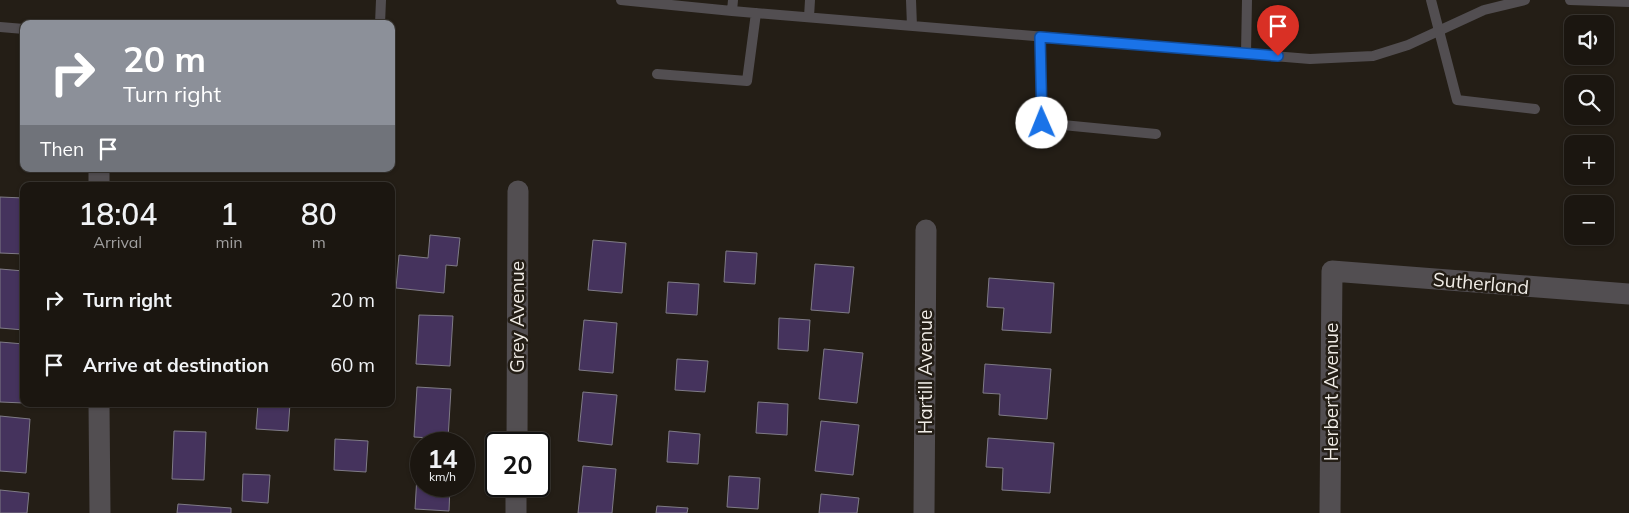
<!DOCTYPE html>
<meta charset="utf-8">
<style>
:root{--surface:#1b1610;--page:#241f19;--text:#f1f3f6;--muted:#a09f9f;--line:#393530}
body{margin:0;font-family:Mulish,sans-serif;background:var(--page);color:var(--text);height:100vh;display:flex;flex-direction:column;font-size:19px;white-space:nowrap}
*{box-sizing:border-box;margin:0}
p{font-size:16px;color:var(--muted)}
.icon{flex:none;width:28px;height:28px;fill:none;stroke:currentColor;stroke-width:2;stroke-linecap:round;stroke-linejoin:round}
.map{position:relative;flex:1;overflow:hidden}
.drawer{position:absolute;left:20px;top:182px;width:375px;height:225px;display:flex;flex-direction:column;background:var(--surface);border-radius:10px;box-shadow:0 1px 4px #0004,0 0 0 1px var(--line)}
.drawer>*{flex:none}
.top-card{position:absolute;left:20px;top:20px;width:375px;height:152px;border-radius:10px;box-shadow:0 1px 4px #0004,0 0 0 1px var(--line);background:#8c9099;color:#fff;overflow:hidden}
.controls{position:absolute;left:1564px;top:15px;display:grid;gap:10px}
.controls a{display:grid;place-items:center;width:50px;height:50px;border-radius:10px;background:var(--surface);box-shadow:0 1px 4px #0004,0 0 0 1px var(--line);font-size:25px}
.speed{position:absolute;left:410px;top:432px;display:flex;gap:10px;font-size:25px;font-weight:700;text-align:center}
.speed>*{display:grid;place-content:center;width:65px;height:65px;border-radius:50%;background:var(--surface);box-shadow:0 1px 4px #0004,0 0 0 1px var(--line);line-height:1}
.speed small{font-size:12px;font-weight:400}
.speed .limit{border:2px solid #111;border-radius:8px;background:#fff;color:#111}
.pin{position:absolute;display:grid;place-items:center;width:42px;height:42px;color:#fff;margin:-51px -21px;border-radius:50% 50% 50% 0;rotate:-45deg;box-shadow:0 0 5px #0007}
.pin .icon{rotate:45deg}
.me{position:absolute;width:55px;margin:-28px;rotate:359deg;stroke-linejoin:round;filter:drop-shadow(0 0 4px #0008)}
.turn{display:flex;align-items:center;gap:18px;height:105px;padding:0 20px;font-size:22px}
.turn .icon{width:65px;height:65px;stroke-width:2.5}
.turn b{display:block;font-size:35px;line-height:42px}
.then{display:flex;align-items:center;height:48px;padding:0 20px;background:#0003;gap:10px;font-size:19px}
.eta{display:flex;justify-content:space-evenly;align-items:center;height:85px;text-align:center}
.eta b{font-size:30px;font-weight:600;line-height:35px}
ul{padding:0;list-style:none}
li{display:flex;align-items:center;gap:15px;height:65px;padding:0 20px}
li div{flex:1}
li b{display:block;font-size:19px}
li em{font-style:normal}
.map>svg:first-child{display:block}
</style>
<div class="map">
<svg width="1629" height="513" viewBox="0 0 1629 513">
<rect width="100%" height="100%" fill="#241e16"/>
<path fill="#45335d" stroke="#7f7b86" d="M0,197L24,198V254L0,253Z
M430,235L460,238L457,266L446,265L444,293L396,288L399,255L428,258Z
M593,240L626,243L622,293L588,290Z
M726,251L757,253L755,284L724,282Z
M815,264L854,267L849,313L811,310Z
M0,269L24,271V330L0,328Z
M989,278L1054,283L1051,333L1002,330L1004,308L987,307Z
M668,282L699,284L697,315L666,313Z
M419,315L453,316L450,366L416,364Z
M779,318L810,320L808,351L778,349Z
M584,320L617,323L613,373L579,370Z
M0,342L24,344V403L0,402Z
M824,349L863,353L857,403L819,399Z
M677,359L708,361L705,392L675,390Z
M985,364L1051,369L1047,419L999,415L1000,394L983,393Z
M417,387L451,389L448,439L414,437Z
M583,392L617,395L612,445L578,441Z
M758,402L788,404L787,435L756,433Z
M176,404H209L208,406Z
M258,404H290L288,431L256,429Z
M0,416L30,419L26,473L0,471Z
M821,421L859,425L853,475L815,471Z
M174,431L206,432L204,480L172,479Z
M669,431L700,434L698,464L667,462Z
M988,438L1054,443L1050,493L1002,490L1003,468L986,467Z
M335,439L368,441L366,472L334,470Z
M418,459H421V486H450L449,511L415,509Z
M583,466L616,469L612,513H578Z
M243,474L270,475L268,503L242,501Z
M729,476L760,478L758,509L727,507Z
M0,490L29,493L27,513H0Z
M821,494L859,498L857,513H819Z
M178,504L231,508V513H177Z
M657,506L688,508L687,513H656Z"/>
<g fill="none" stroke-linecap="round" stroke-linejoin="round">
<path stroke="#524e51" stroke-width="10" d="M621,0L732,11L1310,59L1373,56L1408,45L1484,10L1525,0
M911,0L912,26
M1431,0L1457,100L1535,109
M1570,0L1629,2
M732,11L733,0
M809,17L810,0
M380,24L381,0
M0,27L24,29
M1040,37L1042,123L1156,134
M1246,53L1247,0
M657,74L747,81L756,13"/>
<path stroke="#524e51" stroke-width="21" d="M99,169V186
M99,404L100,513
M517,444L518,191
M516,513V486
M924,513L926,230
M1330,513L1332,271L1629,294"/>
</g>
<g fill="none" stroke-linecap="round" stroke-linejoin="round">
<g stroke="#114b97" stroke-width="12">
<path id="route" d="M1042,123L1040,37L1278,56"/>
</g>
<use href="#route" stroke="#1a73e8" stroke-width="9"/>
</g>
<g text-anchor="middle" stroke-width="5" stroke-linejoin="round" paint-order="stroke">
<g font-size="19" fill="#f0ece6" stroke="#241e16">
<text transform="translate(1481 283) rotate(5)" y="7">Sutherland</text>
<text transform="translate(517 317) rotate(-90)" y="7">Grey Avenue</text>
<text transform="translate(925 372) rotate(-90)" y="7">Hartill Avenue</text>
<text transform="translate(1331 392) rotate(-90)" y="7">Herbert Avenue</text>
</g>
</g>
</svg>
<div class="controls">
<a><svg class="icon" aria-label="sound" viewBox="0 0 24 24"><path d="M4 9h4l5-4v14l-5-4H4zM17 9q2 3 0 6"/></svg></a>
<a><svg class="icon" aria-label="search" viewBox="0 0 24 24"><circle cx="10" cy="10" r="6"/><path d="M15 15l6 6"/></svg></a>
<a>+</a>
<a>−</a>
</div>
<div class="speed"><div>14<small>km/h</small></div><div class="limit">20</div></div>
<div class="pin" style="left:1278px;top:56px;background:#d93025"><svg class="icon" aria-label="arrive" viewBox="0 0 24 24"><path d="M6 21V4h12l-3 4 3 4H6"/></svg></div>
<svg class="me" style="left:1042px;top:123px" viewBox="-20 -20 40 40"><circle r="19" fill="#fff"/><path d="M0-13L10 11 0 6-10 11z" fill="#1a73e8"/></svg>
<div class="top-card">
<div class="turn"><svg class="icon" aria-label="right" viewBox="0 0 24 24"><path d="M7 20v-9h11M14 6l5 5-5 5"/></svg><div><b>20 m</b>Turn right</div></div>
<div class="then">Then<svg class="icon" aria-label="arrive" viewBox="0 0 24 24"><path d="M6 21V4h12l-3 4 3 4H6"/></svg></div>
</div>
<section class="drawer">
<div class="eta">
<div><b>18:04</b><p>Arrival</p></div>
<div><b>1</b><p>min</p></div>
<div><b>80</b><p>m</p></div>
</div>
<ul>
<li><svg class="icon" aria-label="right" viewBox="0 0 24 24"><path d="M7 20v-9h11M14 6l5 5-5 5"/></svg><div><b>Turn right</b></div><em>20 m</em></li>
<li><svg class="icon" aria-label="arrive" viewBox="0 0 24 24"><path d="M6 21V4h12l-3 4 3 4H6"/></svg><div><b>Arrive at destination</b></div><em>60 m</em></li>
</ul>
</section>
</div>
